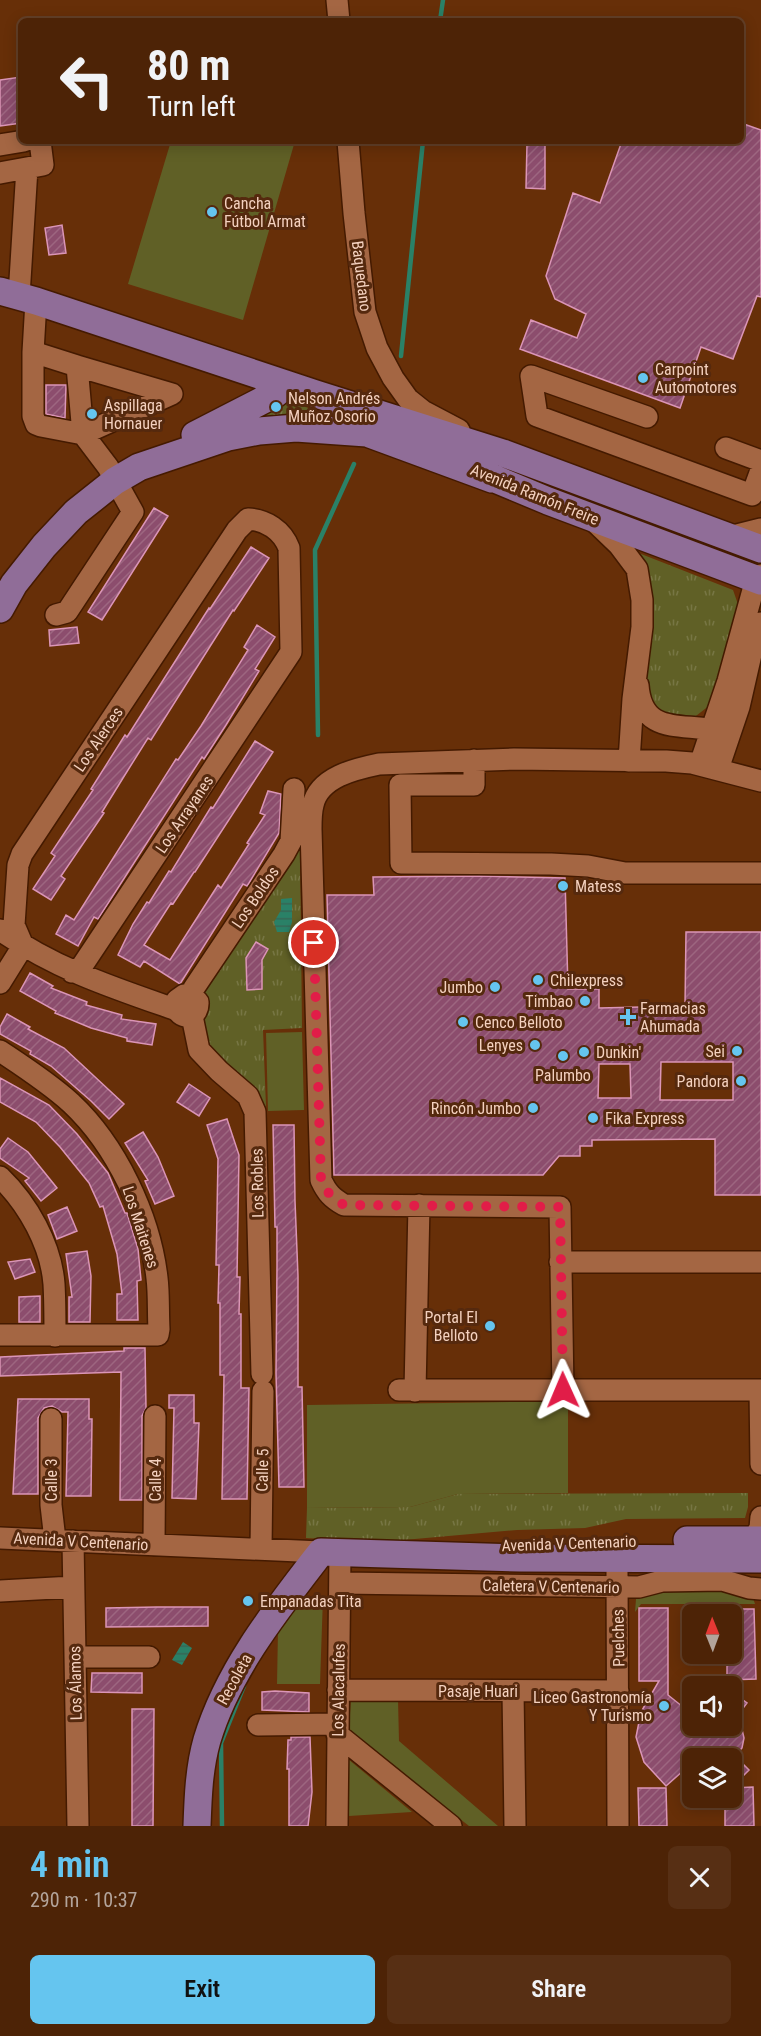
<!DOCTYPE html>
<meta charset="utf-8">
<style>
:root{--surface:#4d2306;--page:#572f14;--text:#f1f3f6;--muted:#b3a49b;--line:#644028;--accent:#65c5ef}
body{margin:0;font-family:"Roboto Condensed",sans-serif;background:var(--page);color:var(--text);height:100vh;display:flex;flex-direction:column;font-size:22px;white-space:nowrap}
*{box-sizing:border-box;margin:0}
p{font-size:20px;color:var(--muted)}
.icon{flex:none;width:33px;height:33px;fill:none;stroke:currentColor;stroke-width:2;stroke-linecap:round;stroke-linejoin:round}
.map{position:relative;height:1826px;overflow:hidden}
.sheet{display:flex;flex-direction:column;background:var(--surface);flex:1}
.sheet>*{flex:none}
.banner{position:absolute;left:18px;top:18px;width:726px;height:126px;border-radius:9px;box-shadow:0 3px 15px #0003,0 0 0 2px var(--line);background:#4d2306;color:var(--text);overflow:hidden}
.needle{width:39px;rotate:359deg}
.controls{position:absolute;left:682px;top:1604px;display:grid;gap:12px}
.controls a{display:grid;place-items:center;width:60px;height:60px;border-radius:9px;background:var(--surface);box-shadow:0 3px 15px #0003,0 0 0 2px var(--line);font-size:30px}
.pin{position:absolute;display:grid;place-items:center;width:51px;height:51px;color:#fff;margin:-26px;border:3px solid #fff;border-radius:50%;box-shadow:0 2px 6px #0007}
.me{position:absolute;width:66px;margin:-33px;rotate:359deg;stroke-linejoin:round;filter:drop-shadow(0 0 4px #0008)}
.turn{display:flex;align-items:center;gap:21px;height:126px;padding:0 30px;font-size:27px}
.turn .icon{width:78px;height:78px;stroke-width:2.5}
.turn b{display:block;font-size:42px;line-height:51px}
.round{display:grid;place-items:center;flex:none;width:63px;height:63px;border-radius:9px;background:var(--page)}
.overview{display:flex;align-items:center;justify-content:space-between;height:102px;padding:0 30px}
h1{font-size:36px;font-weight:600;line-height:45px;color:var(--accent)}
.action{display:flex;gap:12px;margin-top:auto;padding:12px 30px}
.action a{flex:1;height:69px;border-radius:9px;background:var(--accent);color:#111;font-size:24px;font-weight:600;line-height:69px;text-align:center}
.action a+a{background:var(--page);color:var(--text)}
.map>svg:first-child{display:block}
</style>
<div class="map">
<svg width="761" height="1826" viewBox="0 0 761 1826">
<defs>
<pattern id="grass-tufts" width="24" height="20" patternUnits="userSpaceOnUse" patternTransform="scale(1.5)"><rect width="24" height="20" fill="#606026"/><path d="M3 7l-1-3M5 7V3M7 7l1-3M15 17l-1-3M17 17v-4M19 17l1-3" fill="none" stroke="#777644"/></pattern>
<pattern id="water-rules" width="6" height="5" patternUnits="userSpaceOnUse" patternTransform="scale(1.5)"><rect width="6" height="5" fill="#2a8167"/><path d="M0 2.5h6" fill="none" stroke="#366755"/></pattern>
<pattern id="building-hatch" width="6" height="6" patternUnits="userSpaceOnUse" patternTransform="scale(1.5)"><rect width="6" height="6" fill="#8c4d6d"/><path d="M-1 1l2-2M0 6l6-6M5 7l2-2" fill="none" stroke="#9d6680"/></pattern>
</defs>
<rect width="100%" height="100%" fill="#672f08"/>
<path fill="url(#grass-tufts)" d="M284,399L330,416L239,423Z
M636,552L733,590L741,613L710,705L692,719L673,718L651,708L644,692Z
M300,845L302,1028L263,1030L266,1107C258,1095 251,1083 240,1074C229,1066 217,1058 210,1046C198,1028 211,1010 204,992Z
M748,1493V1507L745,1518L626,1519L585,1528L517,1530L381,1542L306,1538L307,1508L410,1507L458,1494Z"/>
<path fill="#606026" d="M171,141H295L243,320L128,284Z
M302,1032L304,1110L268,1111L266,1033Z
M568,1401V1493L458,1494L410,1507L307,1508V1405Z
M659,1584L751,1592L755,1604H641L635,1612L636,1599Z
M299,1597H323L320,1684H277L278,1630Z
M351,1699H398L399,1741L498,1826H469L360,1740L349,1728Z
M348,1759L412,1812L349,1816Z"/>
<path fill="url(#water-rules)" d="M292,898V922L289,932H277L274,922L281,910V899Z
M183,1642L192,1648L182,1665L172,1660Z"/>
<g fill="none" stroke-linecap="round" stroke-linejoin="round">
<path stroke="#2a8167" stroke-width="4.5" d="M440,21L443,0
M401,356L423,141
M318,735L315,550L354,464
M222,1826L221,1743L244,1686"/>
</g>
<path fill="url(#building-hatch)" stroke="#db95b7" stroke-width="1.5" fill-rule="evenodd" d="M21,77V123L0,126V80Z
M741,123L761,130V297L757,296L733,359L701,347L680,408L520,349L531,320L577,338L586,314L555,299L546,276L573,193L600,203L622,141H741Z
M527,143L545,144V189L526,188Z
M62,225L66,253L49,255L45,228Z
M46,385H66L65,418L46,414Z
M154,508L168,516L102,620L88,612Z
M251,547L269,558L234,611L233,610L151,740L148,738L123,778L102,812L104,813L61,876L65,879L51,900L33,889L55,856L51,853L93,790L91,789L125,735L127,737L209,608L210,609Z
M257,625L275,637L255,669L259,671L226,725L204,759L202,757L98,919L94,917L78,946L56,934L66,915L74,920L176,759L178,760L201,726L248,650L244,647Z
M77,627L79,643L50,646L49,630Z
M255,741L273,752L195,872H194L173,904L171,903L144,945L170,960L218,885L221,888L249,844L247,843L265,815L260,813L268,791L281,794L279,833L249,883L247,886L243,884L180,984L144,961L140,967L118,955L133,924L147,902L149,903L169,871L171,872L211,807L213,808Z
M480,876L565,878L568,989H599V1008L685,1006L686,932H761V1195H715V1139L592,1140V1146H580V1156H559L543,1175H334L327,895H374L373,877ZM661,1062H733V1100H660ZM599,1064H630L631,1098H598Z
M256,942L268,949L262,960V989L247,990L246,958Z
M30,973L53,986L51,988L87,1002L86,1005L122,1015L121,1019L156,1024L152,1045L127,1041V1038L91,1028L55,1013L56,1011L20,991Z
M7,1014L30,1027L28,1029L64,1048L124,1104L109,1119L91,1101L51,1066L30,1054L31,1051L0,1034V1027Z
M0,1078L49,1105L77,1134L108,1173L125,1213H127L138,1249L141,1280L137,1281L138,1320H117V1294H122L117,1254L103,1206L100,1207L89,1183L60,1147L36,1122L0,1102Z
M189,1084L210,1098L199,1116L177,1102Z
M227,1119L239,1155L237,1277H240L239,1314H241V1388H249L247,1499H222L224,1375H220V1303H218L219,1265H216L218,1159L207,1125Z
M273,1125H294L295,1201L298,1276V1387H302L304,1487H279L276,1373L277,1266V1227H275Z
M143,1132L158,1157L174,1196L155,1204L145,1181L148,1180L125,1143Z
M8,1138L28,1152L57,1188L41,1201L25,1181L29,1178L0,1158V1149Z
M67,1207L77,1231L57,1239L48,1215Z
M87,1251L91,1276L90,1322H69V1297H72L66,1254Z
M30,1259L35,1272L15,1279L8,1262Z
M40,1296V1322H19V1297Z
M124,1348H145L146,1408L142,1416V1500H120L121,1372L0,1376V1357L124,1351Z
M169,1395H194V1423H199L196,1499L172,1498L174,1408H169Z
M18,1399H89V1419H92L91,1496H66L68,1412H62L52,1406L44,1408L38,1418V1494H13Z
M157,1607H208V1626L106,1627V1608Z
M639,1608H668V1695L693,1715V1725H741L744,1738L742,1748L735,1756L749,1770L732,1787V1758H693V1762L666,1786L644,1762L636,1737L641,1712L659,1681H639Z
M732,1609H754L756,1679L727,1680V1653H732Z
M92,1673H142V1693L91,1692Z
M275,1691L309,1693V1712L262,1710V1692Z
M732,1692L747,1703L732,1723Z
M132,1709H154L153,1826H132Z
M291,1737H310L312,1792L308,1826H289V1769H287L288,1740H291Z
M753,1787L754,1826H725V1797H732V1788Z
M638,1788H666L667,1826H639Z"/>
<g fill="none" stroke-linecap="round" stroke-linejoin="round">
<g stroke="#441a00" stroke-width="24">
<path id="minor" d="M337,0L339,21
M348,141L354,213L365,312L377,348L393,378L408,399L423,411L459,430
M0,145L24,141
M0,173L43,165L40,141
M19,296L27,168
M36,301L33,352L77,366L83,434L108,467L133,512L67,612L56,615
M33,352V416L36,424L41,426L83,434L172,394L77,366
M647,417L531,376L537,416L752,495L761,470
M726,448L761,461
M593,520L619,545L637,569L642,600V627L633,699L629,761
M729,537L761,529
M638,685C642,740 688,720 725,733
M474,760V785H400L401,863L551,864L588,866L625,873H761
M700,764L728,681L756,579L761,575
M718,769L739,707L752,650L761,623
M0,930C55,969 114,988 177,1010C185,1022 199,1016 198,1002L192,996L184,995L177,1000V1010
M0,983L23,946L14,925L18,865L22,854L237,530L248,519C266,520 282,530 289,548L291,652L82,966L72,972
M192,996L194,988L284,854L291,841L294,789
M192,1016L199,1050L219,1071L248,1096L255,1112L262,1374
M0,1051C24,1067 49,1083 71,1103C116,1145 150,1216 157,1278C159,1294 158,1312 159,1329L158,1335H0
M0,1177C28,1204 51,1245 54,1284C55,1301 55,1318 55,1336
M560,1262H761
M399,1390H761
M563,1390L560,1207L344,1205C332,1198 327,1193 321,1180L311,829C311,821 311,812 313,805C319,777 355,769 379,764L514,759L666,761L692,763L761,781
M760,1390L761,1464
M415,1391L419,1205
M51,1419V1505L55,1540
M0,1538L321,1552
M753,1540L760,1528L761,1517
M73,1541L78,1826
M154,1545L155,1416
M261,1549L263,1391
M617,1572L618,1826
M340,1583L639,1587L662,1581L722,1580L749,1588L761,1589
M0,1591L73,1587
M75,1657H149
M338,1690L618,1691
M513,1691L515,1826
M258,1725L337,1724
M337,1734L451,1826
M337,1826L340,1553"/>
</g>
<g stroke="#441a00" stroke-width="30">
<path id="major" d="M0,291L36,301L316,394L503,453L761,549
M195,435L275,394L286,385
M476,471L548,501L761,581
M0,609L14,584L44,546L76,512L115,481L139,467L228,437L259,431L296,428L367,433L492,479
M687,1540H761
M197,1826C198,1797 199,1768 207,1740C228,1670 277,1609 321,1552L520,1558L761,1559"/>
</g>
<use href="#minor" stroke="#a46643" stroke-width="21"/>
<use href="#major" stroke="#906d98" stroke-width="27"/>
</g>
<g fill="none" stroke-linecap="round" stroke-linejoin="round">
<path stroke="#e11d48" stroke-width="10" stroke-dasharray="0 18" d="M314,943L321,1180C327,1193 332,1198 344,1205L560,1207L563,1390"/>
</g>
<g fill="#65c5ef" stroke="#55290e" stroke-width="2">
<circle cx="212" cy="212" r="6"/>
<circle cx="643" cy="378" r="6"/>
<circle cx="276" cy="407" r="6"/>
<circle cx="92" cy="414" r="6"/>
<circle cx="563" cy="886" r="6"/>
<circle cx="538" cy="980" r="6"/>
<circle cx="495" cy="987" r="6"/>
<circle cx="585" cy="1001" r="6"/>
<path d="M625 1008h6v6h6v6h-6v6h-6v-6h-6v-6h6z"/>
<circle cx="463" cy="1022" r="6"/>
<circle cx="535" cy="1045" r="6"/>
<circle cx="737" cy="1051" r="6"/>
<circle cx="584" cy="1052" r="6"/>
<circle cx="563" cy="1056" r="6"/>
<circle cx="741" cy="1081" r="6"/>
<circle cx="533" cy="1108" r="6"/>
<circle cx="593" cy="1118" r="6"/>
<circle cx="490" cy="1326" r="6"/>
<circle cx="248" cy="1601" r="6"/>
<circle cx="664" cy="1706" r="6"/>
</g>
<g text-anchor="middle" stroke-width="6" stroke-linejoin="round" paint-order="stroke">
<g font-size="16" fill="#f4d1bf" stroke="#55290e" text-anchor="start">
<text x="224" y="209">Cancha<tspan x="224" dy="18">Fútbol Armat</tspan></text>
<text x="655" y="375">Carpoint<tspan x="655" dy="18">Automotores</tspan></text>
<text x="288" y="404">Nelson Andrés<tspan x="288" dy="18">Muñoz Osorio</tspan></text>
<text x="104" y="411">Aspillaga<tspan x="104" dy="18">Hornauer</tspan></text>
<text x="575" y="892">Matess</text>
<text x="550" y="986">Chilexpress</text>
<text x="483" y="993" text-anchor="end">Jumbo</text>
<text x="573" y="1007" text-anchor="end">Timbao</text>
<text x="640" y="1014">Farmacias<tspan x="640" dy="18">Ahumada</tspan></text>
<text x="475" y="1028">Cenco Belloto</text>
<text x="523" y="1051" text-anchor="end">Lenyes</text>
<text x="725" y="1057" text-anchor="end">Sei</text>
<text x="596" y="1058">Dunkin'</text>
<text x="563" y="1081" text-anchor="middle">Palumbo</text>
<text x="729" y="1087" text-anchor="end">Pandora</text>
<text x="521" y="1114" text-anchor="end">Rincón Jumbo</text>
<text x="605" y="1124">Fika Express</text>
<text x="478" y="1323" text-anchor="end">Portal El<tspan x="478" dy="18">Belloto</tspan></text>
<text x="260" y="1607">Empanadas Tita</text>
<text x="652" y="1703" text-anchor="end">Liceo Gastronomía<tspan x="652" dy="18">Y Turismo</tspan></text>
</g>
<g font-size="16" fill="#f4d1bf" stroke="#55290e">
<text transform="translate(362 276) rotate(83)" y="6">Baquedano</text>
<text transform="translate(535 494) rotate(22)" y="6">Avenida Ramón Freire</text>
<text transform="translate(98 739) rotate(-56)" y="6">Los Alerces</text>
<text transform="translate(184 814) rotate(-56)" y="6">Los Arrayanes</text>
<text transform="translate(255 897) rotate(-56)" y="6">Los Boldos</text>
<text transform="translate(257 1183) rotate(-91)" y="6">Los Robles</text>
<text transform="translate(141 1227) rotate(72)" y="6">Los Maitenes</text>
<text transform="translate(262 1470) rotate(-89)" y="6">Calle 5</text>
<text transform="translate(51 1480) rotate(-90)" y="6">Calle 3</text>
<text transform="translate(155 1480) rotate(-90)" y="6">Calle 4</text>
<text transform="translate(81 1541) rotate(3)" y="6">Avenida V Centenario</text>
<text transform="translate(569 1543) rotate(-2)" y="6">Avenida V Centenario</text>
<text transform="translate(551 1586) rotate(1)" y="6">Caletera V Centenario</text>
<text transform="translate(618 1638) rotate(-91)" y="6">Puelches</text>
<text transform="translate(234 1679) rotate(-61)" y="6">Recoleta</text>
<text transform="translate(75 1683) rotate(-91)" y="6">Los Álamos</text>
<text transform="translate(338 1690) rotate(-89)" y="6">Los Alacalufes</text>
<text x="478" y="1697">Pasaje Huari</text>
</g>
</g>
</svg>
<div class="controls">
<a><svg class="needle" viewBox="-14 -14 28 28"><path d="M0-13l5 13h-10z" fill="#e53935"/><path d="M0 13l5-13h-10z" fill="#b3a49b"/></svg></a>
<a><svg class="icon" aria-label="sound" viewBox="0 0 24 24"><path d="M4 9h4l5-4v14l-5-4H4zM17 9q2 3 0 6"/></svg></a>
<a><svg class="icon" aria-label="layers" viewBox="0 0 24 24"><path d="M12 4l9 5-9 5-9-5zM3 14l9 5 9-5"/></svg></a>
</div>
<div class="pin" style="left:314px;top:943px;background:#d93025"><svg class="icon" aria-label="arrive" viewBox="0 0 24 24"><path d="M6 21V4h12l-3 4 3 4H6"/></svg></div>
<svg class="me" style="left:563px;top:1390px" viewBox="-20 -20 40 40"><path d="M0-17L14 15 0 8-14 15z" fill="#e11d48" stroke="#fff" stroke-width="4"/></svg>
<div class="banner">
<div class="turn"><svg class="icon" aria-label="left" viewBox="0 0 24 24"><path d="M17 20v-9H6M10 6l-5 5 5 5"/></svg><div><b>80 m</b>Turn left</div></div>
</div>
</div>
<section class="sheet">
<div class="overview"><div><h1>4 min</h1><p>290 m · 10:37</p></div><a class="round"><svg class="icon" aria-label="close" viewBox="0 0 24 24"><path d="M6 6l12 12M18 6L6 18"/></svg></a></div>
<div class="action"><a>Exit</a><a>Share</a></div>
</section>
